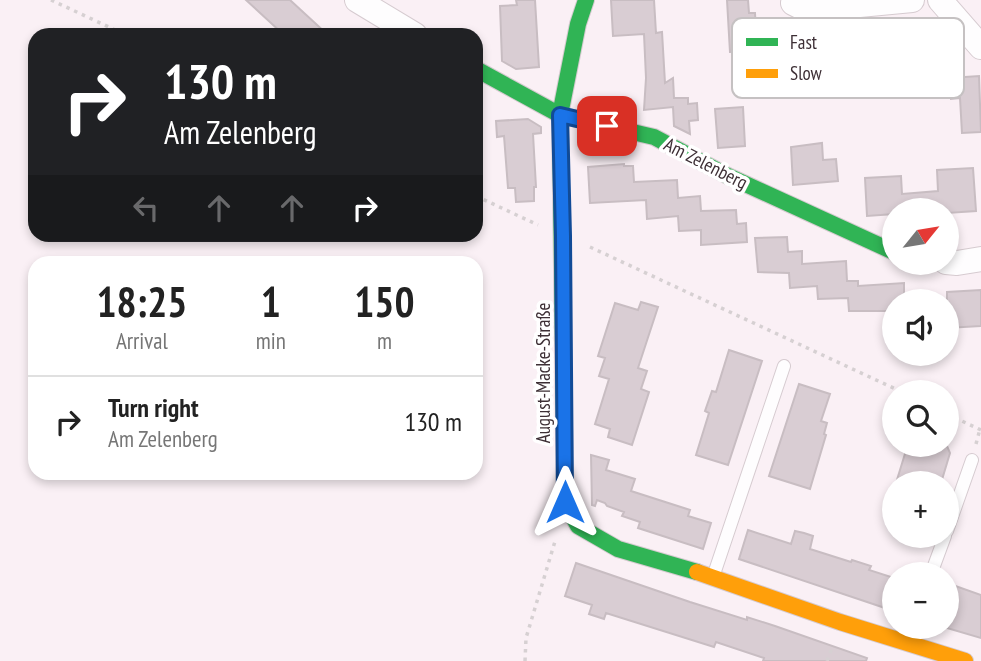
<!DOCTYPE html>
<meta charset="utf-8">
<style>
:root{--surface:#fff;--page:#f6f6f6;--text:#222;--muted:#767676;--line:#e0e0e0}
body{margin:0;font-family:"PT Sans Narrow",sans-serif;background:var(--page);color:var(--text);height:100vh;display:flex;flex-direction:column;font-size:26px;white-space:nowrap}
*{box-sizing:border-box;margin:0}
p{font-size:23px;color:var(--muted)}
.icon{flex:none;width:38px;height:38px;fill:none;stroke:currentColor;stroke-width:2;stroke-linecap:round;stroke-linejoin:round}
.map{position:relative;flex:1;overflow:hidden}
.details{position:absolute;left:28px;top:256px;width:455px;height:224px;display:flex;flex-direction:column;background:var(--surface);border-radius:21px;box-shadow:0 4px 10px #0003}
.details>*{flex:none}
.banner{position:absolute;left:28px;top:28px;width:455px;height:214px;border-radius:21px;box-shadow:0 4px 10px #0003;background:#202124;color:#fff;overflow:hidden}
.needle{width:46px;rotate:60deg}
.tools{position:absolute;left:882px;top:198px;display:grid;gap:14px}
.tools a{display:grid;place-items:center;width:77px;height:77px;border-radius:50%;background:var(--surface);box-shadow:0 4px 10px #0003;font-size:35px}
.pin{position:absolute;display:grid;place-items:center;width:60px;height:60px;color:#fff;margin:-30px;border-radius:14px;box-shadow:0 4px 10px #0006}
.me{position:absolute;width:77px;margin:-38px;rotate:0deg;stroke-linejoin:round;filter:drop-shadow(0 0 5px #0008)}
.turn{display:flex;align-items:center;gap:24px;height:147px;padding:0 21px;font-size:32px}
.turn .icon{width:91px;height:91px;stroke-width:2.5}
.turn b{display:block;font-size:49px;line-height:60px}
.lanes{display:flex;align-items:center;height:66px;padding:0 21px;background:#0003;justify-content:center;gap:35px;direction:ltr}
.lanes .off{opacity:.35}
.eta{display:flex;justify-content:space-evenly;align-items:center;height:119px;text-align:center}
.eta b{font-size:42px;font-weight:800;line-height:49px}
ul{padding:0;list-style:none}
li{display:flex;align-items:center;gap:21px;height:91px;padding:0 21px;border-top:2px solid var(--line)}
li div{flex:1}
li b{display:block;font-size:26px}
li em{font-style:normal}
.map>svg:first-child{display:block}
</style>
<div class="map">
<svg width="981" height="661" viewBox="0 0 981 661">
<rect width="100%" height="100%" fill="#faf0f5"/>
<path fill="#d9cdd3" stroke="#c8bdc2" stroke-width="2" d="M246,0H290L328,35H284Z
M516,0H535L539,67L516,69L502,61L500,6L517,5Z
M611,0H654L656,33L662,32L665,83L673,78L674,98H688V104L697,103L698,120L689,121L690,134L674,126L673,107L644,110L646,78L644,34L613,36Z
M727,0H748L749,13H755L757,51L730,52Z
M979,76L981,132L962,133L960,98L951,99L950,78Z
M743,107L745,146L718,148L715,109Z
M528,119L541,127V133L533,134L536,187H534V201L516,202L515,188H508L504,136L497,137L496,121Z
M822,143L823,160L836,159L838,181L793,185L791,147Z
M624,164V166H633L634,182L677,180L678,198L700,196L701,211L736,210L737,224L746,223L747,242L701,245V230L679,231L678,216L647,219L646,200L590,203L588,167Z
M973,168L976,211L947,213V210H894V214L867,216L865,178L901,176L902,194L938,191L937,170Z
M787,237L788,252L802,251V264L846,261L847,281H858V286L904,283V301H894V311H849L848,298L818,299L817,286L790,288L789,273L758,272L755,238Z
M981,290V326L947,328V292Z
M641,302L658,307L638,368L647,371L641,389L649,392L632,445L608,437L610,429L595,424L609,379L599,376L605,358L598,356L615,303L638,310Z
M729,350L762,361L728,465L696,455L709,413L705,411L712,391L716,392Z
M799,384L830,394L821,421L827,423L824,434L826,435L810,489L769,476Z
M908,444L947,446L950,453L941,483H896Z
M591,455L609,460L606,470L635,479L631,491L690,510L688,516L711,523L703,549L638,528L640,522L622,516L624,512L607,506L605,503L597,500L595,506L592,505Z
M748,530L791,544L795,531L804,533L813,536L810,549L851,562L852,560L871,566L869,570L894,578V611L739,559Z
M576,563L690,602L747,620V617L775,626L867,658L866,661H763L764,658L716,642L714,647L606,613L604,619L589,614L592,605L565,596Z
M947,583L981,595V638L947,628Z"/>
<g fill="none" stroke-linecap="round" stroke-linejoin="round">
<g stroke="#d6cbd0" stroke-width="14">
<path id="lane" d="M947,531L972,460
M931,574L945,536
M713,577L784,366"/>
</g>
<g stroke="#d6cbd0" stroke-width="26">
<path id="street" d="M357,0L415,35
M940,0L981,47
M793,3L807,10L912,0
M946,262L957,263L981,259"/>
</g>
<g stroke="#d6cbd0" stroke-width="18">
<path id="fast" d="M586,0L578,24L560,115L565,502L578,526L618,549L697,572
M476,69L560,115L654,137L728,176L894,252"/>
</g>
<g stroke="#d6cbd0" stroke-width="18">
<path id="slow" d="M697,572L840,622L965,661"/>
</g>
<path stroke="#d6d0d2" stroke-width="3.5" stroke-dasharray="3.5 5" stroke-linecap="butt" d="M51,0L126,35
M476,196L538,225
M590,247L902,392
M947,414L981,430
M976,444L980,429
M525,661L526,638L556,538
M827,661L832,648"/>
<use href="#lane" stroke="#fefdfe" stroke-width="12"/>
<use href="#street" stroke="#fefdfe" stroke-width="24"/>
<use href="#fast" stroke="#30b455" stroke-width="16"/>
<use href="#slow" stroke="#ff9f0a" stroke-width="16"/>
</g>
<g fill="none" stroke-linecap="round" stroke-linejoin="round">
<g stroke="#114b97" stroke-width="18">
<path id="route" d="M565,502L563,236L560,115L607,126"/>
</g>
<use href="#route" stroke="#1a73e8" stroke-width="12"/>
</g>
<g text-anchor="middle" stroke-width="7" stroke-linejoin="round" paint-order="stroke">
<g font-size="19" fill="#3d2f35" stroke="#fff">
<text transform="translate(706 163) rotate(27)" y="7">Am Zelenberg</text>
<text transform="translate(543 373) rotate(-90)" y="7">August-Macke-Straße</text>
</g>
</g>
<rect x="732" y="18" width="232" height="80" rx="10" fill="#fff" stroke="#c5c1c2" stroke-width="2"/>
<rect x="746" y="38" width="32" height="8" fill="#30b455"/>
<rect x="746" y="69" width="32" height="9" fill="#ff9f0a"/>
<g font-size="19" fill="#3d2f35">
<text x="790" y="49">Fast</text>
<text x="790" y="80">Slow</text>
</g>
</svg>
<div class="tools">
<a><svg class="needle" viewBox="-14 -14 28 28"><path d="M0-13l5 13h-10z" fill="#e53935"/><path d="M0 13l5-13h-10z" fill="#767676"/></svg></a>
<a><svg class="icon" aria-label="sound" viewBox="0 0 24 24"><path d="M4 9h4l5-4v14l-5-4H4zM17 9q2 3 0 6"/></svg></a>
<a><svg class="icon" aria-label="search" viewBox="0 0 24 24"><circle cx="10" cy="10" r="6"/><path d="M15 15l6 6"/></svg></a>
<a>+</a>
<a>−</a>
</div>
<div class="pin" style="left:607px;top:126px;background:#d93025"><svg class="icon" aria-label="arrive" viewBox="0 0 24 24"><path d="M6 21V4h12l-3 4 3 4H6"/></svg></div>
<svg class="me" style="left:565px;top:502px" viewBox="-20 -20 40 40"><path d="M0-17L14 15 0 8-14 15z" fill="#1a73e8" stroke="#fff" stroke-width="4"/></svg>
<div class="banner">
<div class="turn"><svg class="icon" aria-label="right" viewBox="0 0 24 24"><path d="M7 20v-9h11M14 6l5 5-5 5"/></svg><div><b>130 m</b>Am Zelenberg</div></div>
<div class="lanes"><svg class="icon off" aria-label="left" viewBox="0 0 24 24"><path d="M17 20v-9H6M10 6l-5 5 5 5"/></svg><svg class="icon off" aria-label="ahead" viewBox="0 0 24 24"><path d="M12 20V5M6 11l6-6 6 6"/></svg><svg class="icon off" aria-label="ahead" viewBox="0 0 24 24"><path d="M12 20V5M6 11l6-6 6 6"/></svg><svg class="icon" aria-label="right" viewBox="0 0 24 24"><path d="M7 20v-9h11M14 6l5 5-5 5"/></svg></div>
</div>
<section class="details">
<div class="eta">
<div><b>18:25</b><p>Arrival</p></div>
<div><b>1</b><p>min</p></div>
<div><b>150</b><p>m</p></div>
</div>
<ul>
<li><svg class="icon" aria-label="right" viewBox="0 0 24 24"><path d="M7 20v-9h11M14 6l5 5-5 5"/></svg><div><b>Turn right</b><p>Am Zelenberg</p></div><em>130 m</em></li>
</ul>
</section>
</div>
